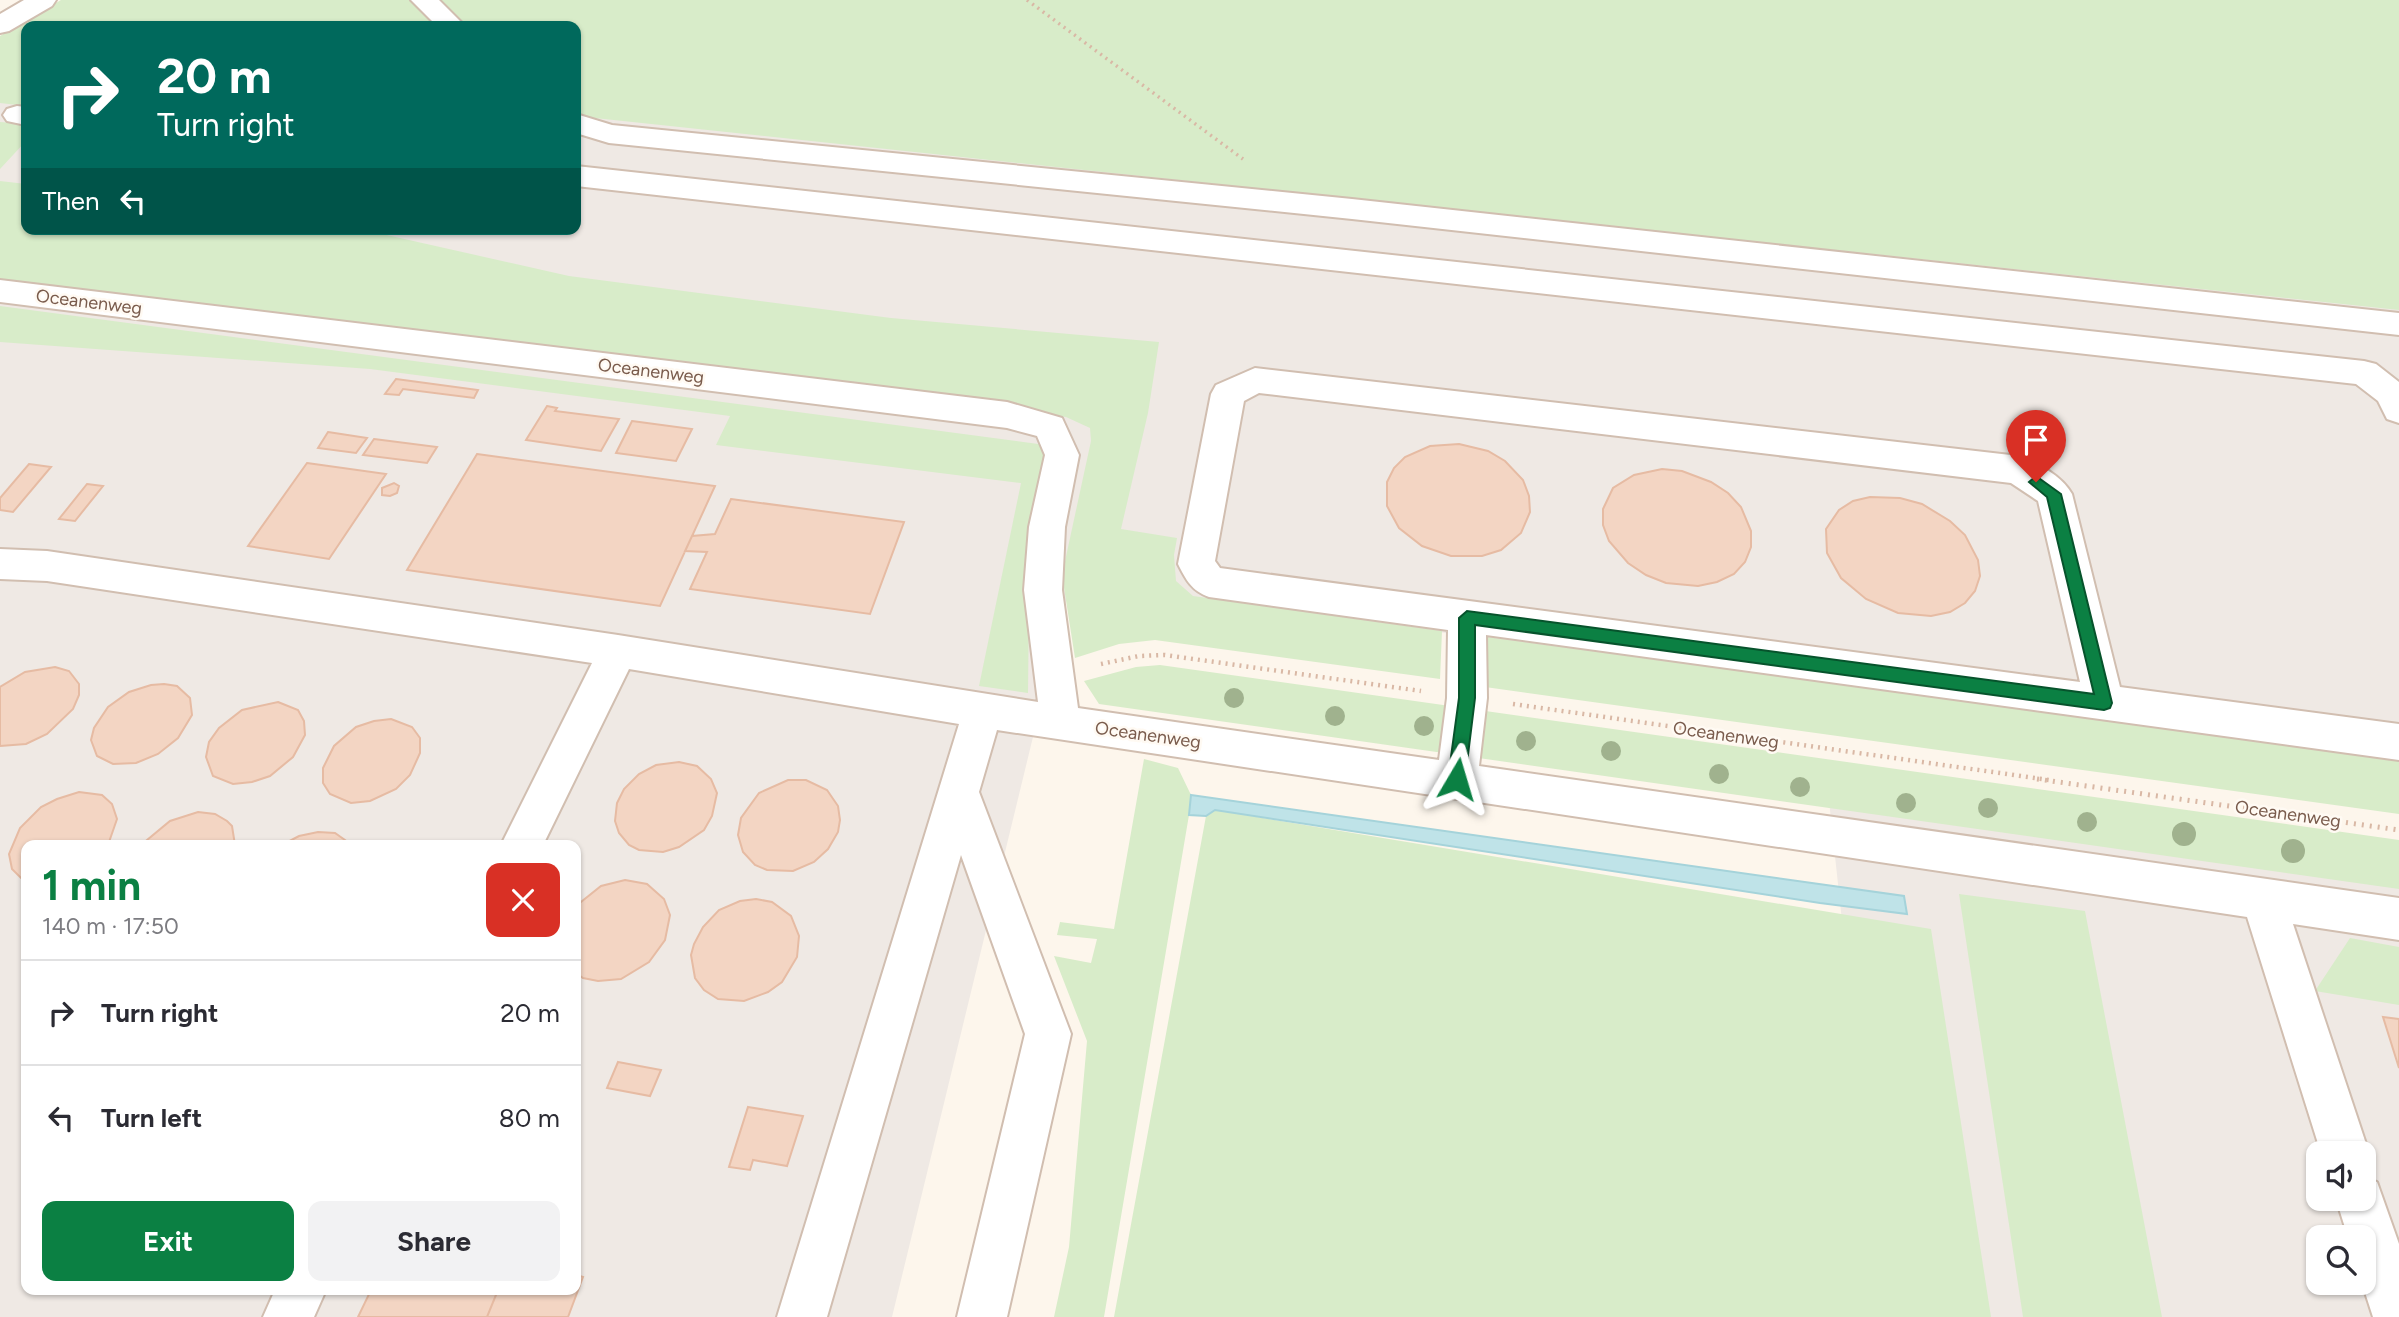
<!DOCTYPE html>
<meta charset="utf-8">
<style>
:root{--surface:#fff;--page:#f2f2f3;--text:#2b2b33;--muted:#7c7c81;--line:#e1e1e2;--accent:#0b8043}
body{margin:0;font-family:Figtree,sans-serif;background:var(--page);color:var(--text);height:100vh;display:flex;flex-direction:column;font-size:26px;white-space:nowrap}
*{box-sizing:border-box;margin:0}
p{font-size:23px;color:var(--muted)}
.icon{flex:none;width:38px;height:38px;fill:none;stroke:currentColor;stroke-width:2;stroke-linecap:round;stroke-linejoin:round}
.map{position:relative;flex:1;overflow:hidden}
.sheet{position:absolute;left:21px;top:840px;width:560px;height:455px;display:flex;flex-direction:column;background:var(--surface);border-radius:14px;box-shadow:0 2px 5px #0004}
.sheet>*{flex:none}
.top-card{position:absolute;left:21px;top:21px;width:560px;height:214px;border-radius:14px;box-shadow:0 2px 5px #0004;background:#00695c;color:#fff;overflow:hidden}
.buttons{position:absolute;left:2306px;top:1141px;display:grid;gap:14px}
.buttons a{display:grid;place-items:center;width:70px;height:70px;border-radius:14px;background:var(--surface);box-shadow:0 2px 5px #0004;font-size:35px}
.pin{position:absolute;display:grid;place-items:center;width:60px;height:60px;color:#fff;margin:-72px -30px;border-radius:50% 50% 50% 0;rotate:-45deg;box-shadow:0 0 7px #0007}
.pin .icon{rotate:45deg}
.me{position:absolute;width:77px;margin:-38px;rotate:7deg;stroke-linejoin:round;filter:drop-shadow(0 0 5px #0008)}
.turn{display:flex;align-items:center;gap:24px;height:147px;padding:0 21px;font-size:32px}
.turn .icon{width:91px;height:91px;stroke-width:2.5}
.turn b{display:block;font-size:49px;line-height:60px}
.then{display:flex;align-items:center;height:66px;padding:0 21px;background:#0003;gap:14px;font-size:26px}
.round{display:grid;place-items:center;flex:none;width:74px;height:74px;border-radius:14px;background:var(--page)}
.overview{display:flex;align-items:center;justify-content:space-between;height:119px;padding:0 21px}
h1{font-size:42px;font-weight:700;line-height:52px;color:var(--accent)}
.primary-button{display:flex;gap:14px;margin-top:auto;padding:14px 21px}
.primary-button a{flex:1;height:80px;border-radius:14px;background:var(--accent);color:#fff;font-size:28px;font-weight:700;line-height:80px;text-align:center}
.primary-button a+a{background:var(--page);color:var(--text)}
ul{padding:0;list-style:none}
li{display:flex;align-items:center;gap:21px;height:105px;padding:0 21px;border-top:2px solid var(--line)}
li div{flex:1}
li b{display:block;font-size:26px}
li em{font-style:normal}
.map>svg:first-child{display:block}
</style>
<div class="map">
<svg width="2399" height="1317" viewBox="0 0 2399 1317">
<rect width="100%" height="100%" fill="#fdf6ec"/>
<path fill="#efe9e4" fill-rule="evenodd" d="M62,0H2399V761L1103,587L1132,403L0,244V41ZM26,26H576V229H26Z
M0,277L1112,412L892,1317H0ZM26,845H576V1290H26Z
M1825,764L2399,853V1317H1885ZM2319,1153H2364V1199H2319ZM2319,1237H2364V1283H2319Z"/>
<path fill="#d8ecc9" d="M61,0H2399V310L576,116V26H26V106L0,103V36Z
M0,122L26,124V141L0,169Z
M0,181L26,184V229H360L569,276L891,318L1159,342L1148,413L1121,529L1177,538L1174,555L1176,581L1193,596L1442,631L1440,679L1155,640L1119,644L1075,658L1062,575L1091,441L1090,428L1066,417L0,285Z
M0,306L1053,446L1029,603L1028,693L979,686L1021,483L716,445L730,416L370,369L0,342Z
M1487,637L2399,758V814L1485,687Z
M1160,665L2399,840V889L1099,704L1084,681L1136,667Z
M1144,759L1178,768L1191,795L1189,815L1104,1317H1054L1069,1247L1087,1041L1054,956L1091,963L1097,939L1057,935L1060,922L1114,929Z
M1215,810L1931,929L1991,1317H1114L1206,816Z
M1959,894L2085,911L2162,1317H2023Z
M2350,938L2399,947V1005L2315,991Z"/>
<path fill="#bfe3e8" stroke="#a5d3da" stroke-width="2" d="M1191,795L1904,896L1907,914L1820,903L1215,810L1206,816L1189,815Z"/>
<path fill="#f3d5c3" stroke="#e6bba3" stroke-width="2" d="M396,379L478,390L474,398L403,389L399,395L385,394Z
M547,406L557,408L555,411L619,419L601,451L526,440Z
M632,421L692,429L676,461L616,453Z
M328,432L367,438L356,453L318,448Z
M374,439L437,447L427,463L363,455Z
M1459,444L1488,451L1505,461L1523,480L1529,496L1530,512L1521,533L1501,550L1482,556H1451L1422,546L1399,528L1387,506V482L1394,468L1405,457L1430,446Z
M477,454L715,486L660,606L407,570Z
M307,463L386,474L329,559L248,546Z
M29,464L51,467L13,512L0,510V498Z
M1662,469L1682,471L1711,482L1728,493L1741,507L1751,531V547L1745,562L1734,574L1717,582L1698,586L1666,583L1646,575L1628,563L1609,541L1603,525V509L1613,488L1634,475Z
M394,483L399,486L397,493L390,496L382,495V488Z
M87,484L103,486L75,521L59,519Z
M1870,497L1900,498L1922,504L1950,521L1965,535L1978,560L1980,576L1975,591L1965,603L1950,612L1931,616L1898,613L1866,599L1841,578L1827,553L1826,529L1839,510L1853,501Z
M731,499L904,522L870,614L690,589L707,552L685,551L692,536L715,534Z
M55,667L69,671L79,684V695L73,709L47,734L26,744L0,746V687L25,672Z
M164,684L177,686L190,698L192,715L178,738L158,754L136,763L113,764L97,756L91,740L94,728L108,707L129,692L151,685Z
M278,702L298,710L304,721L305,735L293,757L270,776L252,782L233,784L213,776L206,757L209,742L219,728L242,710Z
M391,719L412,727L420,738V753L410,775L396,789L370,801L351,803L330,794L323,783V768L334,746L356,727L374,721Z
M679,762L697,766L711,779L717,793L712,816L704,830L679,847L663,852L639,850L629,845L619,833L615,821L617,803L624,789L639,774L656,765Z
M788,780H806L827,790L838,806L840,820L838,832L828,849L814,862L793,871L767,870L755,865L743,852L738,835L741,818L759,793Z
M79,792L102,795L112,804L117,819L109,842L106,845H26V880L21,878L12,869L9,854L20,828L41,807L57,799Z
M198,812L215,814L227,821L232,826L235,845H141L170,821Z
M318,832L335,833L352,845H282L299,836Z
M625,880L647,884L664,899L670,915L665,940L649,962L621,979L598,981L583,978L576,973V906L601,886Z
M756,899L772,902L791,916L799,936L797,957L782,982L768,992L744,1001L718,999L704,990L695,978L691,955L694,944L703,927L719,910L740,901Z
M2383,1017L2399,1019V1068Z
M618,1062L661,1070L650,1096L607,1088Z
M748,1107L803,1116L787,1166L753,1160L750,1170L729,1167Z
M576,1275L583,1277L568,1317H487L498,1290H576Z
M371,1290H498L487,1317H358Z"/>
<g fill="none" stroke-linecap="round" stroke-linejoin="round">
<g stroke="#d1beb0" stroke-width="4">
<path id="minor" d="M24,0H56L52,6L9,31L0,33V14Z
M411,0H439L465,26H437Z
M17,106L26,107V125L7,121L3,115L7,109Z
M576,114L612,125L1352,199L2399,313V335L1352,219L609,143L576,133Z
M576,166L2364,361L2376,364L2399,382V423L2387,419L2378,401L2356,384L576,186Z
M0,280L1007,402L1062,418L1079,455L1065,527L1062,590L1078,708L1439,760L1447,698L1448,630L1209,597C1192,591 1186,580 1178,564L1211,394L1216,385L1255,368L2019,456C2038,463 2062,476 2072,494L2120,687L2399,724V760L1486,635L1487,698L1479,766L2399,898V940L2293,924L2369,1153L2364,1164V1153H2321L2247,917L997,730L979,792L1071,1034L1007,1317H957L1025,1034L961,855L827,1317H777L959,724L629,669L543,845H501L592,663L47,581L0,579V549L47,551L618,635L1038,702L1024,590L1029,527L1045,455L1037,436L1007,428L0,302ZM1259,393L2011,483L2038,501L2080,682L1220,568L1215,561L1244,401Z
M2364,1177L2377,1182L2399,1244V1317H2373L2362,1283H2364V1237H2348L2336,1199H2364Z
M275,1290H326L314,1317H263Z"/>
</g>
<path stroke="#d9b8a5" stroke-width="3.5" stroke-dasharray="2 4.5" stroke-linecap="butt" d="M1027,0L1243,159"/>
<path stroke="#d9b8a5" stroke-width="4.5" stroke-dasharray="2 5" stroke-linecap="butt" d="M1101,664L1139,656L1165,655L1421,691
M1513,704L2049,780"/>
<path stroke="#d9b8a5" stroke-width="5" stroke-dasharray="2 6" stroke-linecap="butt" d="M2037,779L2399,830"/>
<use href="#minor" fill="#fff" fill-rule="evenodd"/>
</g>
<g fill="#a0b28e">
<circle cx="1234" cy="698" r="10"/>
<circle cx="1335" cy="716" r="10"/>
<circle cx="1424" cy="726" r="10"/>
<circle cx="1526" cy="741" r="10"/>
<circle cx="1611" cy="751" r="10"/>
<circle cx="1719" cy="774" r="10"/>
<circle cx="1800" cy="787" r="10"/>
<circle cx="1906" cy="803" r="10"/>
<circle cx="1988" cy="808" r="10"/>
<circle cx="2087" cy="822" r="10"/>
<circle cx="2184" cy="834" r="12"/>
<circle cx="2293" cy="851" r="12"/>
</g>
<path fill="#0b8043" stroke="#07532c" stroke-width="2" d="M2036,476L2061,494L2112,703L2110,708L2104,710L1475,625V698L1465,779L1463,785L1457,787L1451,785L1448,779L1459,698V618L1467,611L2094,694L2047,497L2029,482Z"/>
<g text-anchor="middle" stroke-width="5" stroke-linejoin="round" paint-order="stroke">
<g font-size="18" fill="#7a5c4d" stroke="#fffaf3">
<text transform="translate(89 302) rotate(7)" y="6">Oceanenweg</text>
<text transform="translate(651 371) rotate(7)" y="6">Oceanenweg</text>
<text transform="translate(1148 735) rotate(8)" y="6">Oceanenweg</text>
<text transform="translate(1726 735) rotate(8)" y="6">Oceanenweg</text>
<text transform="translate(2288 814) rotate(8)" y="6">Oceanenweg</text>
</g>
</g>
</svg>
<div class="buttons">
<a><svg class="icon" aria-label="sound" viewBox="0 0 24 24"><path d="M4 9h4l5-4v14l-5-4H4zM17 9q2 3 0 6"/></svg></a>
<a><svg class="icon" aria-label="search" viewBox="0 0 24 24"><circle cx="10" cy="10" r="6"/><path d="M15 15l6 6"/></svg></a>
</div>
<div class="pin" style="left:2036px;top:482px;background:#d93025"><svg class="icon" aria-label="arrive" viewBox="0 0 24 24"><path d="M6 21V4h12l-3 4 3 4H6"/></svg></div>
<svg class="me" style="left:1457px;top:779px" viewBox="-20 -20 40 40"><path d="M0-17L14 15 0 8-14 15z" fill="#0b8043" stroke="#fff" stroke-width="4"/></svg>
<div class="top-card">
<div class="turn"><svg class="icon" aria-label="right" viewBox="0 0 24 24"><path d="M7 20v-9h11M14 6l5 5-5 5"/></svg><div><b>20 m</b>Turn right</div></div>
<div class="then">Then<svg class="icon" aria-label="left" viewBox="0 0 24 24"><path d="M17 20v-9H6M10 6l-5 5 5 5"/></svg></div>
</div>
<section class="sheet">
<div class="overview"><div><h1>1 min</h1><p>140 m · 17:50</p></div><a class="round" style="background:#d93025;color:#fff"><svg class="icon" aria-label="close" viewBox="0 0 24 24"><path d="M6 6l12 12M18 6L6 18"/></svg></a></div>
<ul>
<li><svg class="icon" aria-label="right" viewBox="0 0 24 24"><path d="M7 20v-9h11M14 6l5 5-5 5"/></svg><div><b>Turn right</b></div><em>20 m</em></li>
<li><svg class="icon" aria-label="left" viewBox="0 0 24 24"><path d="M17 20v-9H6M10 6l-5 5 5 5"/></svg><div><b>Turn left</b></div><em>80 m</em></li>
</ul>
<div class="primary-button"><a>Exit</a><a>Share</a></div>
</section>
</div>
